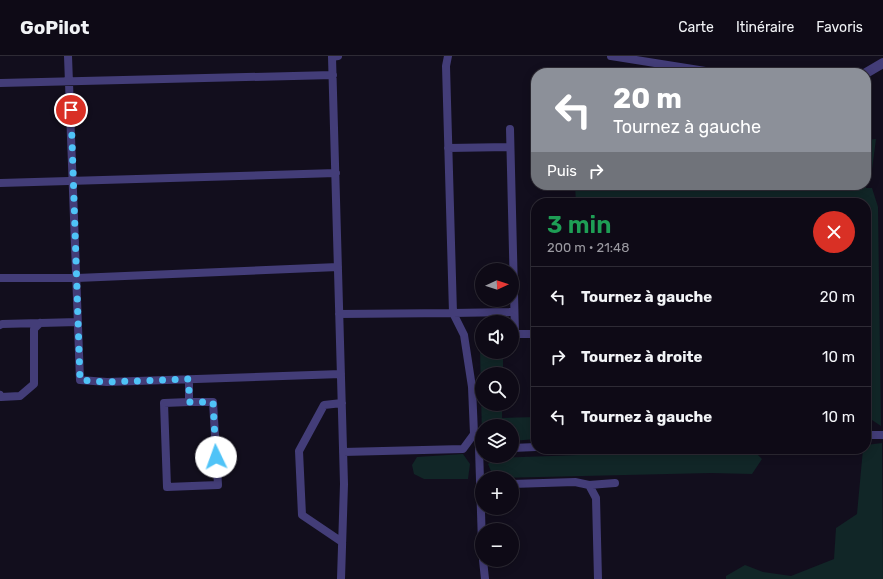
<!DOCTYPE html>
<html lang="fr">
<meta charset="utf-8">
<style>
:root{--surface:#0e0a16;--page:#1c1823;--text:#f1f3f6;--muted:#9b9aa1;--line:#2e2b35}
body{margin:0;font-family:Rubik,sans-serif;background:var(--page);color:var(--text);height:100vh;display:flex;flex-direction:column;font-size:15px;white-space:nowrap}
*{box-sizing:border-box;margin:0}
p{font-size:13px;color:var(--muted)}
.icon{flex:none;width:22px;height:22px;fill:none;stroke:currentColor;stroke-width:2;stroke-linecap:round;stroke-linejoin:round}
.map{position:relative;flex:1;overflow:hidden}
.details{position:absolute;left:531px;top:142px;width:340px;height:256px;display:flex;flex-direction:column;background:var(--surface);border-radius:16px;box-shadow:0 2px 10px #0003,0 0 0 1px var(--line)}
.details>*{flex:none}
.banner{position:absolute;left:531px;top:12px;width:340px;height:122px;border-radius:16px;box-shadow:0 2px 10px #0003,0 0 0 1px var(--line);background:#8c9099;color:#fff;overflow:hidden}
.needle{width:26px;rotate:87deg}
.fabs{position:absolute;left:475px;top:207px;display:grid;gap:8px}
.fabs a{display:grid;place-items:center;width:44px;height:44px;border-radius:50%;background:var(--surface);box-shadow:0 2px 10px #0003,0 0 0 1px var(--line);font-size:20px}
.pin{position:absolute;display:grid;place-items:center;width:34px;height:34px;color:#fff;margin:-17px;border:2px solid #fff;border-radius:50%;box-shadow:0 1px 4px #0007}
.me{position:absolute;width:44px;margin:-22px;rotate:357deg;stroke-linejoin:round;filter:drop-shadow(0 0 3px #0008)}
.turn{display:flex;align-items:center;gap:14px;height:84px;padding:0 16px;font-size:18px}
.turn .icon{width:52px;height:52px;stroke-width:2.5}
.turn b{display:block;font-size:28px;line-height:34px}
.then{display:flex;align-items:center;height:38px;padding:0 16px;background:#0003;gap:8px;font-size:15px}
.round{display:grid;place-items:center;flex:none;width:42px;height:42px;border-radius:21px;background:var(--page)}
.head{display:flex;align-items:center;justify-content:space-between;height:68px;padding:0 16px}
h1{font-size:24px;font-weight:600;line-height:30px;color:#1e9e55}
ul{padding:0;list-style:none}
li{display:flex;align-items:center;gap:12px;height:60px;padding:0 16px;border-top:1px solid var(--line)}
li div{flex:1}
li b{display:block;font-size:15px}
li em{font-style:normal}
header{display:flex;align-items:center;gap:24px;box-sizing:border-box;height:56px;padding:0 20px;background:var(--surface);border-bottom:1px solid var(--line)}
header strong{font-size:19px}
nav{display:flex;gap:22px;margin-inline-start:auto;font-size:14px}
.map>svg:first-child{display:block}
</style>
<header>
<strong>GoPilot</strong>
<nav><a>Carte</a><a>Itinéraire</a><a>Favoris</a></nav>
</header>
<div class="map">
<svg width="883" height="523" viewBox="0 0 883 523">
<rect width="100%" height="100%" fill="#120e1d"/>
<path fill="#112627" d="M876,83L871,121L866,122V84Z
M866,128V132H872L878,151L881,370L872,364L866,365V147H576L575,129Z
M482,286V296H503V318H482V348H502V362L536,361V383L512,385V370H482V381L480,292Z
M882,387L883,523H726V520L745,509L763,516L791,520L834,503L836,472L857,458L863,393H866V389Z
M752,393L762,403L752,418L711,417L499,422L491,415L488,408L496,402Z
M463,398L470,408L468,423H424L414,418L412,409L417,401Z"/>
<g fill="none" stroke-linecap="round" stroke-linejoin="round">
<path stroke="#433d78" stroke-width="8" d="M68,0L80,324L107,326L341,318
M338,0L332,1L344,428L341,523
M611,0L718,17
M0,27L333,19
M510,73L515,278H536
M448,92L510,91
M0,127L336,117
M0,222H77L338,211
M339,258L453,257L446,10L448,0
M0,269L2,268L78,266
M0,339L1,341L20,340L34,328V273L40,267
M189,346L164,347L167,431L218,429L213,346H189V323
M342,347L324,349L299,395L302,459L342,486
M866,379H883
M479,392L482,488
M512,392L536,391
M343,396L463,393L474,378L472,331L464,279L453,257L514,256
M512,428L575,426L589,429L596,442L598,523
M589,429L615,427
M483,504L485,523"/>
<path stroke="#433d78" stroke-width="10" d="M866,17L883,7"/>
</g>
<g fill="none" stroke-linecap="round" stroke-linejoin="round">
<path stroke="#4fc3f7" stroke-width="7" stroke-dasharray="0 12.6" d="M71,54L80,324L107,326L189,323V346H213L216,401"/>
</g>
</svg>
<div class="fabs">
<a><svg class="needle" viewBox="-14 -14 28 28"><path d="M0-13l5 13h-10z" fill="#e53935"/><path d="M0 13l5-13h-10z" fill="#9b9aa1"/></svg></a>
<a><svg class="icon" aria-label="sound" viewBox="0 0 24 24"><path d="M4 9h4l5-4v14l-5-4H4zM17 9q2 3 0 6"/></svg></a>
<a><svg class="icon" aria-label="search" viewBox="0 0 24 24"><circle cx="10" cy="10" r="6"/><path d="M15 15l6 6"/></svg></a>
<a><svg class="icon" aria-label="layers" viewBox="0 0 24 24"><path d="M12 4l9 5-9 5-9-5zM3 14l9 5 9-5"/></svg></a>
<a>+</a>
<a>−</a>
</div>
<div class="pin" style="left:71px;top:54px;background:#d93025"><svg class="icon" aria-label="arrive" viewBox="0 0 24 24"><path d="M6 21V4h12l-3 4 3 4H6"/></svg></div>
<svg class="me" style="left:216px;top:401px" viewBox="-20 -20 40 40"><circle r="19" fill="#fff"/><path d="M0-13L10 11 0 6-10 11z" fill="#4fc3f7"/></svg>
<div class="banner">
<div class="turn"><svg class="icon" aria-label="left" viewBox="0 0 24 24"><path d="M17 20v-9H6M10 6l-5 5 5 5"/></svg><div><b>20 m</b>Tournez à gauche</div></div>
<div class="then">Puis<svg class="icon" aria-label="right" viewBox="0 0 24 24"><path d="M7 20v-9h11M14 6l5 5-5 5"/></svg></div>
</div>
<section class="details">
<div class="head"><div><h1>3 min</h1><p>200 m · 21:48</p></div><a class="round" style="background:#d93025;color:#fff"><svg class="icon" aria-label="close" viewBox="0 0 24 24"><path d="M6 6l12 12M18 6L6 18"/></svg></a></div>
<ul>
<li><svg class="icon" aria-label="left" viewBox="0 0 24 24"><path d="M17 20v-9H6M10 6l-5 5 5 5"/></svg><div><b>Tournez à gauche</b></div><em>20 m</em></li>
<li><svg class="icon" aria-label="right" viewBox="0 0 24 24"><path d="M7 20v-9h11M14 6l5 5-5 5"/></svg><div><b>Tournez à droite</b></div><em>10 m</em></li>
<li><svg class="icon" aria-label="left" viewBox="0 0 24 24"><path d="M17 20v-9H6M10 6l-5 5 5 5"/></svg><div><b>Tournez à gauche</b></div><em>10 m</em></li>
</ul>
</section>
</div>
